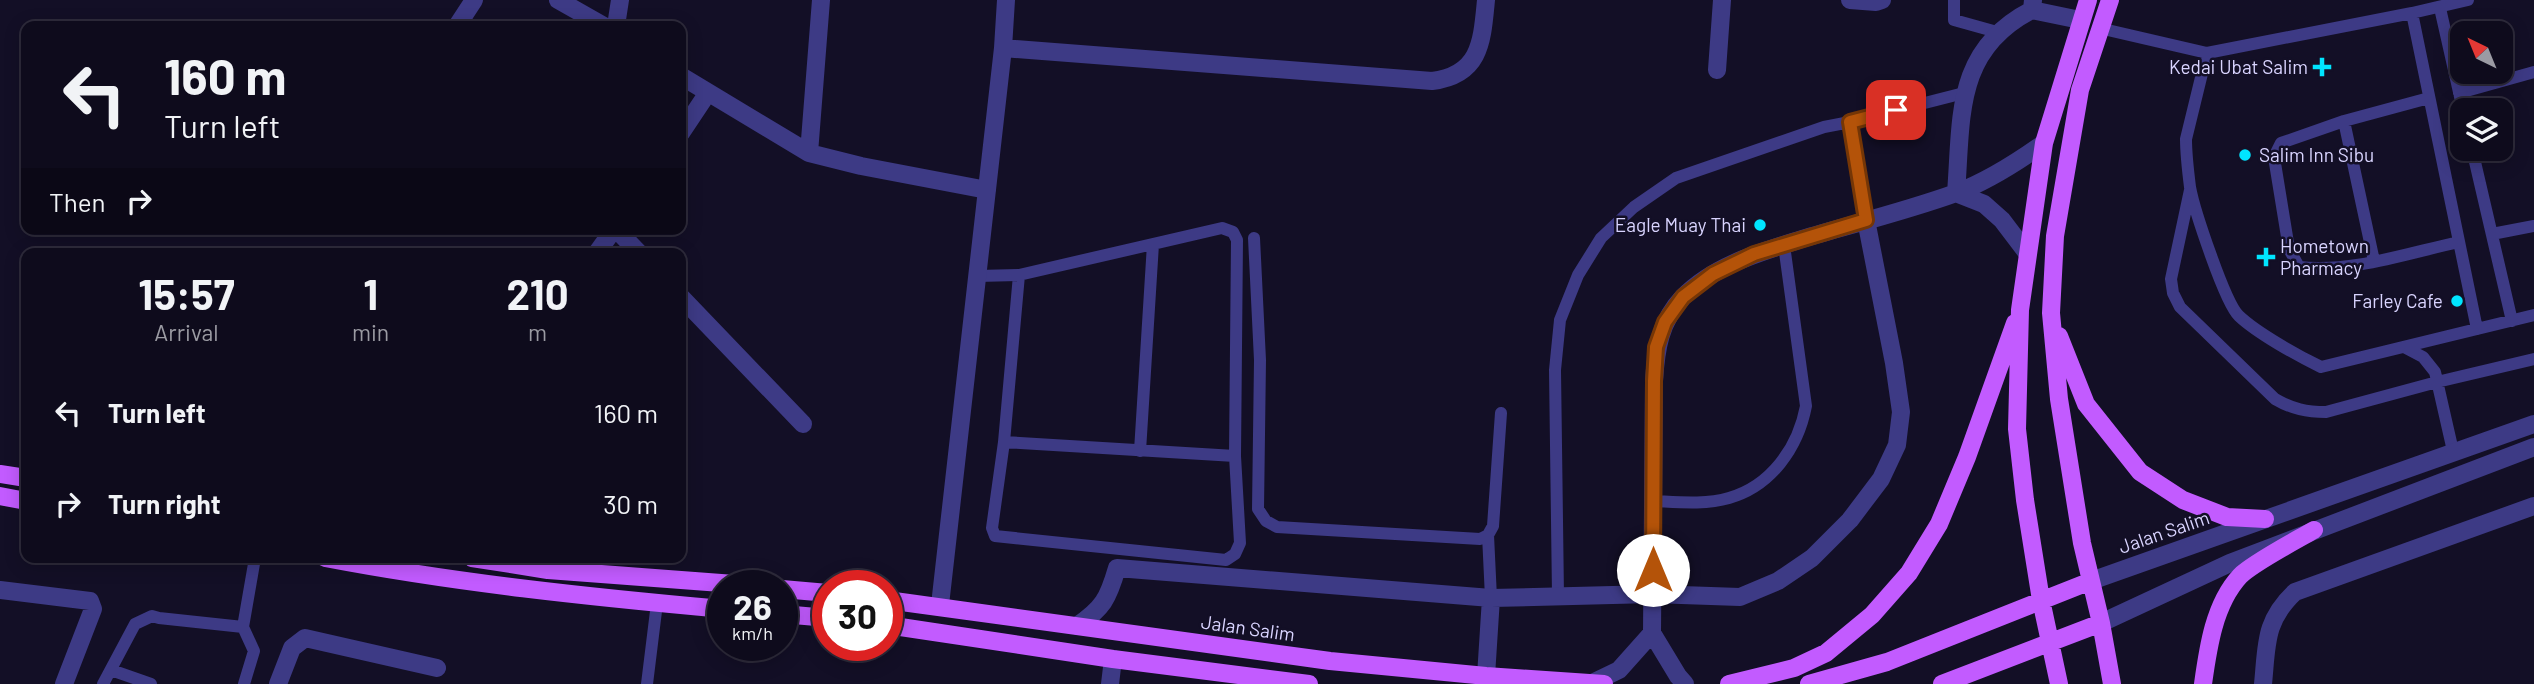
<!DOCTYPE html>
<style>
:root{--surface:#0e0b1c;--page:#1c1929;--text:#f1f3f6;--muted:#9b9ba3;--line:#2e2b3b}
body{margin:0;font-family:Barlow,sans-serif;background:var(--page);color:var(--text);height:100vh;display:flex;flex-direction:column;font-size:26px;white-space:nowrap}
*{box-sizing:border-box;margin:0}
p{font-size:23px;color:var(--muted)}
.icon{flex:none;width:38px;height:38px;fill:none;stroke:currentColor;stroke-width:2;stroke-linecap:round;stroke-linejoin:round}
.map{position:relative;flex:1;overflow:hidden}
.drawer{position:absolute;left:21px;top:248px;width:665px;height:315px;display:flex;flex-direction:column;background:var(--surface);border-radius:14px;box-shadow:0 4px 18px #0003,0 0 0 2px var(--line)}
.drawer>*{flex:none}
.hud{position:absolute;left:21px;top:21px;width:665px;height:214px;border-radius:14px;box-shadow:0 4px 18px #0003,0 0 0 2px var(--line);background:#0e0b1c;color:var(--text);overflow:hidden}
.needle{width:46px;rotate:317deg}
.buttons{position:absolute;left:2450px;top:21px;display:grid;gap:14px}
.buttons a{display:grid;place-items:center;width:63px;height:63px;border-radius:14px;background:var(--surface);box-shadow:0 4px 18px #0003,0 0 0 2px var(--line);font-size:35px}
.speed{position:absolute;left:707px;top:570px;display:flex;gap:14px;font-size:35px;font-weight:700;text-align:center}
.speed>*{display:grid;place-content:center;width:91px;height:91px;border-radius:50%;background:var(--surface);box-shadow:0 4px 18px #0003,0 0 0 2px var(--line);line-height:1}
.speed small{font-size:18px;font-weight:400}
.speed .limit{border:10px solid #d22;background:#fff;color:#111}
.pin{position:absolute;display:grid;place-items:center;width:60px;height:60px;color:#fff;margin:-30px;border-radius:14px;box-shadow:0 4px 10px #0006}
.me{position:absolute;width:77px;margin:-38px;rotate:0deg;stroke-linejoin:round;filter:drop-shadow(0 0 5px #0008)}
.turn{display:flex;align-items:center;gap:24px;height:147px;padding:0 28px;font-size:32px}
.turn .icon{width:91px;height:91px;stroke-width:2.5}
.turn b{display:block;font-size:49px;line-height:60px}
.then{display:flex;align-items:center;height:66px;padding:0 28px;background:#0003;gap:14px;font-size:26px}
.eta{display:flex;justify-content:space-evenly;align-items:center;height:119px;text-align:center}
.eta b{font-size:42px;font-weight:700;line-height:49px}
ul{padding:0;list-style:none}
li{display:flex;align-items:center;gap:21px;height:91px;padding:0 28px}
li div{flex:1}
li b{display:block;font-size:26px}
li em{font-style:normal}
.map>svg:first-child{display:block}
</style>
<div class="map">
<svg width="2534" height="684" viewBox="0 0 2534 684">
<rect width="100%" height="100%" fill="#130f26"/>
<g fill="none" stroke-linecap="round" stroke-linejoin="round">
<path stroke="#3d3a85" stroke-width="12" d="M1954,0V20L1997,32
M2440,8L2463,110
M2412,13L2477,329
M2099,28L2207,53L2412,13L2468,0
M2207,53L2186,139C2186,155 2188,171 2190,187C2194,209 2225,303 2239,316C2257,333 2298,356 2321,367L2534,315
M2459,93L2534,72
M2429,98L2344,121L2281,143L2274,157L2289,249L2299,267C2351,273 2408,253 2459,242
M2344,121L2374,261
M1850,122L1964,93
M2472,149L2512,321
M2190,190L2171,279L2173,293L2180,307L2275,399C2292,409 2307,412 2326,412L2437,382L2534,359
M1222,228L1233,232L1237,240L1235,456L1240,543L1235,554L1226,560L995,536L992,528L1004,442L1019,275Z
M2492,234L2534,226
M1254,238L1260,360L1258,509L1266,521L1277,527L1480,539L1488,535L1493,526L1501,413
M977,276L1019,275
M2404,347L2423,357L2435,372L2453,451
M1004,442L1235,456
M1140,451L1153,244
M1653,501C1677,502 1705,505 1729,498C1771,486 1798,448 1806,406L1784,245
M1488,535L1491,598
M1558,596L1555,370L1560,320L1578,275L1601,238L1634,207L1676,178L1824,127L1850,122L1866,220
M111,670L151,684
M103,684L135,624L152,616L159,618L243,627
M244,684L254,651L243,627L255,558
M647,684L657,603"/>
<path stroke="#3d3a85" stroke-width="18" d="M558,0L604,26
M1850,0L1876,2L1882,0
M2033,0L2032,10L2080,20
M457,26L474,0
M616,26L620,0
M1003,48L1432,81C1481,75 1482,41 1486,0
M1717,70L1722,0
M681,76L809,153L861,166L987,190
M681,133L707,94
M809,153L821,0
M1956,193C1962,117 1954,50 2032,10
M1956,193L1984,204L2002,220L2027,253
M616,229L640,254
M596,254L614,229
M681,297L803,424
M0,590L90,601L93,609L64,684
M940,605L1003,48L1006,0
M1077,626C1103,608 1108,599 1117,568L1491,598L1652,594L1740,597L1778,581L1812,558L1850,520L1881,479L1897,445L1901,412L1894,363L1866,220
M1486,676L1491,598
M1592,683L1619,670L1652,633
M278,684L292,648L305,638L437,668
M1110,684L1113,659
M1685,684L1678,676L1652,633L1654,381C1656,349 1660,321 1683,297C1714,265 1761,252 1802,239C1853,224 1906,211 1956,193C1988,181 2016,163 2044,143
M2263,684C2267,645 2264,621 2295,592L2534,506"/>
<path stroke="#3d3a85" stroke-width="18" d="M2091,581L2534,424
M2101,623L2230,563L2534,447"/>
<path stroke="#c25bff" stroke-width="18" d="M2110,0L2080,90L2055,236L2051,313L2059,399L2082,543L2101,623L2112,684
M2059,336L2086,404L2140,472L2183,500L2227,517L2265,519
M0,474L26,478
M0,496L26,501
M325,558C456,583 590,597 723,609
M472,558L548,570L761,586
M782,589L828,593
M887,600L1330,661L1486,676L1604,684
M782,614L828,618
M887,625L1113,659L1309,684
M1729,684L1794,668L1826,653L1872,615L1909,573L1939,524L1967,457L2015,323
M1809,684L1887,662L2091,581
M1942,684L2101,623
M2059,684L2041,600L2025,500L2017,429L2020,310L2044,143L2088,0
M2203,684C2208,648 2214,604 2240,576C2253,563 2295,541 2314,530"/>
</g>
<g fill="none" stroke-linecap="round" stroke-linejoin="round">
<g stroke="#753606" stroke-width="18">
<path id="route" d="M1653,570L1654,381L1656,347L1665,322L1683,297L1713,274L1754,254L1866,220L1850,122L1896,110"/>
</g>
<use href="#route" stroke="#b45309" stroke-width="12"/>
</g>
<g fill="#00e5ff" stroke="#130f26" stroke-width="2.5">
<path d="M2318.5 56.5h7v7h7v7h-7v7h-7v-7h-7v-7h7z"/>
<circle cx="2245" cy="155" r="7"/>
<circle cx="1760" cy="225" r="7"/>
<path d="M2262.5 246.5h7v7h7v7h-7v7h-7v-7h-7v-7h7z"/>
<circle cx="2457" cy="301" r="7"/>
</g>
<g text-anchor="middle" stroke-width="5" stroke-linejoin="round" paint-order="stroke">
<g font-size="19" fill="#d9d4ff" stroke="#130f26" text-anchor="end">
<text x="2308" y="74">Kedai Ubat Salim</text>
<text x="2259" y="162" text-anchor="start">Salim Inn Sibu</text>
<text x="1746" y="232">Eagle Muay Thai</text>
<text x="2280" y="253" text-anchor="start">Hometown<tspan x="2280" dy="22">Pharmacy</tspan></text>
<text x="2443" y="308">Farley Cafe</text>
</g>
<g font-size="19" fill="#d9d4ff" stroke="#130f26">
<text transform="translate(2164 532) rotate(-19)" y="7">Jalan Salim</text>
<text transform="translate(1248 628) rotate(8)" y="7">Jalan Salim</text>
</g>
</g>
</svg>
<div class="buttons">
<a><svg class="needle" viewBox="-14 -14 28 28"><path d="M0-13l5 13h-10z" fill="#e53935"/><path d="M0 13l5-13h-10z" fill="#9b9ba3"/></svg></a>
<a><svg class="icon" aria-label="layers" viewBox="0 0 24 24"><path d="M12 4l9 5-9 5-9-5zM3 14l9 5 9-5"/></svg></a>
</div>
<div class="speed"><div>26<small>km/h</small></div><div class="limit">30</div></div>
<div class="pin" style="left:1896px;top:110px;background:#d93025"><svg class="icon" aria-label="arrive" viewBox="0 0 24 24"><path d="M6 21V4h12l-3 4 3 4H6"/></svg></div>
<svg class="me" style="left:1653px;top:570px" viewBox="-20 -20 40 40"><circle r="19" fill="#fff"/><path d="M0-13L10 11 0 6-10 11z" fill="#b45309"/></svg>
<div class="hud">
<div class="turn"><svg class="icon" aria-label="left" viewBox="0 0 24 24"><path d="M17 20v-9H6M10 6l-5 5 5 5"/></svg><div><b>160 m</b>Turn left</div></div>
<div class="then">Then<svg class="icon" aria-label="right" viewBox="0 0 24 24"><path d="M7 20v-9h11M14 6l5 5-5 5"/></svg></div>
</div>
<section class="drawer">
<div class="eta">
<div><b>15:57</b><p>Arrival</p></div>
<div><b>1</b><p>min</p></div>
<div><b>210</b><p>m</p></div>
</div>
<ul>
<li><svg class="icon" aria-label="left" viewBox="0 0 24 24"><path d="M17 20v-9H6M10 6l-5 5 5 5"/></svg><div><b>Turn left</b></div><em>160 m</em></li>
<li><svg class="icon" aria-label="right" viewBox="0 0 24 24"><path d="M7 20v-9h11M14 6l5 5-5 5"/></svg><div><b>Turn right</b></div><em>30 m</em></li>
</ul>
</section>
</div>
